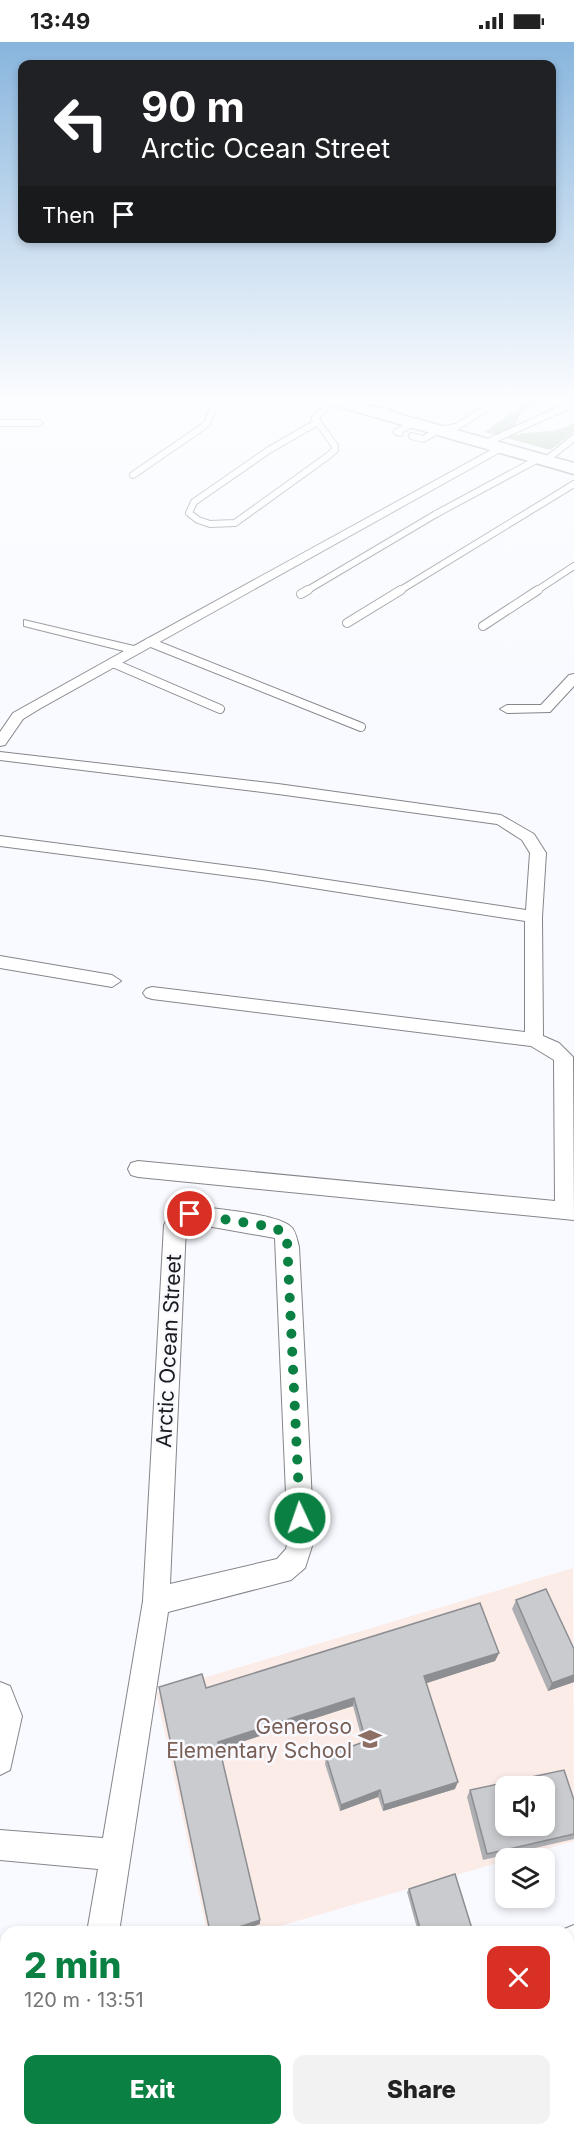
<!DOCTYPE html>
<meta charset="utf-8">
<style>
:root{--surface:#fff;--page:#f2f2f2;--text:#222;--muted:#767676;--accent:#0b8043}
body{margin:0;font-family:Inter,sans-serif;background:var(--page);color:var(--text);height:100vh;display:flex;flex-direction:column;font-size:22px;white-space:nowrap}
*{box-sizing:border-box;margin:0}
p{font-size:20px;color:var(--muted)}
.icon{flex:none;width:33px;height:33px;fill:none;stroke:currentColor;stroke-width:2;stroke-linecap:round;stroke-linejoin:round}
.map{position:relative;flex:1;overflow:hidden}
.details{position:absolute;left:0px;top:1884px;width:574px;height:210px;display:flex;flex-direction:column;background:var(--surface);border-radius:18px 18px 0 0;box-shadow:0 3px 9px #0003}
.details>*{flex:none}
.banner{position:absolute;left:18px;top:18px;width:538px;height:183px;border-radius:12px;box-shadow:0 3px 9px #0003;background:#202124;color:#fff;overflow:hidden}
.controls{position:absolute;left:495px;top:1734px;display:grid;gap:12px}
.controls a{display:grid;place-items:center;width:60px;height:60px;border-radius:12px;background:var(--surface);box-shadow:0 3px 9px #0003;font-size:30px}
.pin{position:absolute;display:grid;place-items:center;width:51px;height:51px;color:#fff;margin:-26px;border:3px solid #fff;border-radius:50%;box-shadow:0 2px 6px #0007}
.me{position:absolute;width:66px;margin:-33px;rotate:357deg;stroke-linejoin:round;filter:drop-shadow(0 0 4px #0008)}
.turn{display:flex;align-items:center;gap:21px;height:126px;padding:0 24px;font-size:27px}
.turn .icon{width:78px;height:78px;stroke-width:2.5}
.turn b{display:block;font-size:42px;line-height:51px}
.then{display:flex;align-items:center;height:57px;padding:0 24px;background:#0003;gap:12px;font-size:22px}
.round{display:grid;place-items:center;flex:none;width:63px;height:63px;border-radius:12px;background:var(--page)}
.summary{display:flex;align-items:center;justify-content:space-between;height:102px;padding:0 24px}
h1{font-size:36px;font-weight:800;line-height:45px;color:var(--accent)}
.primary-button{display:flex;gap:12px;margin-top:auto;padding:12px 24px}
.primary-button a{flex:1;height:69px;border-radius:12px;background:var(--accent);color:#fff;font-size:24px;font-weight:800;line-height:69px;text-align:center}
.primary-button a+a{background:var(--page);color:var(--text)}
.status{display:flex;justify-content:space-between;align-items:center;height:42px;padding:0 30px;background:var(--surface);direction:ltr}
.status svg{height:16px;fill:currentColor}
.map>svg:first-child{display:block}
</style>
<div class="status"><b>13:49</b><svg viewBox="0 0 49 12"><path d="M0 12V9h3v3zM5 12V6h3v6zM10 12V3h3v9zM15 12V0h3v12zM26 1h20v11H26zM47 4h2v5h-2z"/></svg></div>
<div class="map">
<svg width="574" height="2094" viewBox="0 0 574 2094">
<rect width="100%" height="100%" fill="#f9faff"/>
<path fill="#fcece8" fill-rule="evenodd" d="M573,1526L574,1799L514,1816H506L505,1819L259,1890H207L156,1650ZM506,1744H544V1784H506Z"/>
<path fill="#a2bfa7" d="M534,356H574C550,357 523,358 515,384L495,393L484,390Z
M574,381V390L550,408L506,396C529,386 548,395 574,381Z"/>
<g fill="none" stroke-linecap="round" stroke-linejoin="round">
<g stroke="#85868b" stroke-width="8">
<path id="service-far1" d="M380,372L398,356
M316,381L269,408L194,460L189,471L198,478L210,482L235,481L328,414L335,408V404L315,376L333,358
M400,391L397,390L413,381
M412,394L423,397L439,388L456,385
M486,401L574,361
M545,419L574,396
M133,433L207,382L217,356
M306,549L436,472L538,417
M399,549L574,442
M536,549L574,524"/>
</g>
<g stroke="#85868b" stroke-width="10">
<path id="service" d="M301,552L308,548
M347,581L401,548
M483,584L538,548
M149,600L361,685
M113,621L220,667"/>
</g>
<g stroke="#85868b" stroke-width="2">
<path id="minor" d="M496,356H508L459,387L451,385Z
M0,378H38L43,381L38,384H0Z
M500,403L505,406L504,408L41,666L23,677L5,703L0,704V690L13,671L124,609L24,584V578L134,604Z
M574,632V644L550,670L507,671L500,667L507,663H541L569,633Z
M0,710L278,742L501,773L534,792L546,811L542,875L543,994L559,1001L573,1015L574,1178L138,1135L131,1133L128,1127L131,1121L138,1119L555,1159L554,1018L531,1004L152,957L146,955L143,951L146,947L152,945L525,990V879L262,838L0,804V794L262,828L526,868L530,811L522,798L497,782L278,752L0,718Z
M0,914L112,933L121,939L112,945L0,926Z
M190,1163C212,1167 274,1171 290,1184C296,1188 297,1198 299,1205L314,1498L305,1526L291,1538L168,1570L119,1890H87L98,1827L0,1818V1788L103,1796L143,1559L164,1183L172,1169ZM190,1181L275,1196L288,1498L286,1507L277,1517L170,1542L186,1184Z
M0,1640L10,1644L22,1674L10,1728L0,1733Z
M574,1883V1915L568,1917V1890H557Z
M51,2088H85L84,2094H50Z"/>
</g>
<g stroke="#85868b" stroke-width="3">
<path id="trunk" d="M317,356H342L574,421V432L319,359Z"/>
</g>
<use href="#service-far1" stroke="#fff" stroke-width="6"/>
<use href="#service" stroke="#fff" stroke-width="8"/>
<use href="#minor" fill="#fff" fill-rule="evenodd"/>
<use href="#trunk" fill="#fff" fill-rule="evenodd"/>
</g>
<path fill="#aeafb2" d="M516,1558L574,1607V1640L548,1649L512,1567Z
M499,1611L495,1619L426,1641L455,1747L383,1769L378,1755L340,1769L325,1722L326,1714L363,1701L353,1664L220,1707L260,1882L206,1646Z
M470,1748L574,1758V1797L483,1818L467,1755Z
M409,1847L473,1890H418L407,1850Z"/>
<path fill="#8d8e91" d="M499,1611L495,1619L421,1643L424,1634Z
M574,1633V1640L548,1649L552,1641Z
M354,1656L353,1664L219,1707L218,1700Z
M458,1740L455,1747L383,1769L384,1763Z
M380,1748L378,1755L340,1769L341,1763Z
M260,1878V1882L238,1890H224Z"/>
<path fill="#cacbcf" stroke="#8d8e91" stroke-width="1.5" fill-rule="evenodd" d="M546,1547L574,1607V1633L552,1641L516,1558Z
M480,1561L499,1611L424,1634L458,1740L384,1763L380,1748L341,1763L326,1714L366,1699L354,1656L218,1700L260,1878L224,1890H210L159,1645L202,1632L206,1646Z
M564,1728L574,1758V1792L487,1812L470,1748ZM506,1744H544V1784H506Z
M455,1832L473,1890H421L409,1847Z"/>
<linearGradient id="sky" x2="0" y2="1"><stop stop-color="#88b5dd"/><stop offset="0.55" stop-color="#fcfdff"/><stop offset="1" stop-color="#fcfdff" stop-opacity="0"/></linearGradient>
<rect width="574" height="649" fill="url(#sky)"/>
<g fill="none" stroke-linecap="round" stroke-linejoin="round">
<path stroke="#0b8043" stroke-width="10" stroke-dasharray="0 18" d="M190,1172L273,1185L284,1191L287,1198L300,1476"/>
</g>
<defs>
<g id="school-bare" transform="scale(1.8)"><path d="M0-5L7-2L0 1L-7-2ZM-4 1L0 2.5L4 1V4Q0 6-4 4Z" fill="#8d6e63" stroke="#f9faff" stroke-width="2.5" paint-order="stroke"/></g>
</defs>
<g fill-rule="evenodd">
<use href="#school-bare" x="370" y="1697"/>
</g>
<g text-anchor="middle" stroke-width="5" stroke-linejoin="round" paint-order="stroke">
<g font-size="21" fill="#1c1c1e" stroke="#f9faff">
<text transform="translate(169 1309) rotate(-87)" y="7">Arctic Ocean Street</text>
</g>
<g font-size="21" fill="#785e54" stroke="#f9faff" text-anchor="end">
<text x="352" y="1692">Generoso<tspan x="352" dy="24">Elementary School</tspan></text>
</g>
</g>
</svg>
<div class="controls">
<a><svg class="icon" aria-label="sound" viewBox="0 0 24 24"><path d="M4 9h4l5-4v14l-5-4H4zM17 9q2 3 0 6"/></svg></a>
<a><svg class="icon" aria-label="layers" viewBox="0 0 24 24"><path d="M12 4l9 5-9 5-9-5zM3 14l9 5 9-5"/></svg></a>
</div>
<div class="pin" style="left:190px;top:1172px;background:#d93025"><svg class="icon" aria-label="arrive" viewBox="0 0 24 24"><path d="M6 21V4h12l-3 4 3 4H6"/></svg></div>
<svg class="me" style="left:300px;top:1476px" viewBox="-20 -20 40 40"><circle r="17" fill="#0b8043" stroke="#fff" stroke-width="3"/><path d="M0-11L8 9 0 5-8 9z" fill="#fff"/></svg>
<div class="banner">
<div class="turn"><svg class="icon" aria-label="left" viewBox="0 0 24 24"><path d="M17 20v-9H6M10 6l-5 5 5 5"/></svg><div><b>90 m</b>Arctic Ocean Street</div></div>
<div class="then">Then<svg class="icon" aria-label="arrive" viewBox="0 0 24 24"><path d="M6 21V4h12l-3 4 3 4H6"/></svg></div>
</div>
<section class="details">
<div class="summary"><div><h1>2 min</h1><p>120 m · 13:51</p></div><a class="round" style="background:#d93025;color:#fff"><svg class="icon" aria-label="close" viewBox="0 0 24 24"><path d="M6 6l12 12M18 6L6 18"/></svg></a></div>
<div class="primary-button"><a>Exit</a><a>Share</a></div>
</section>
</div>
